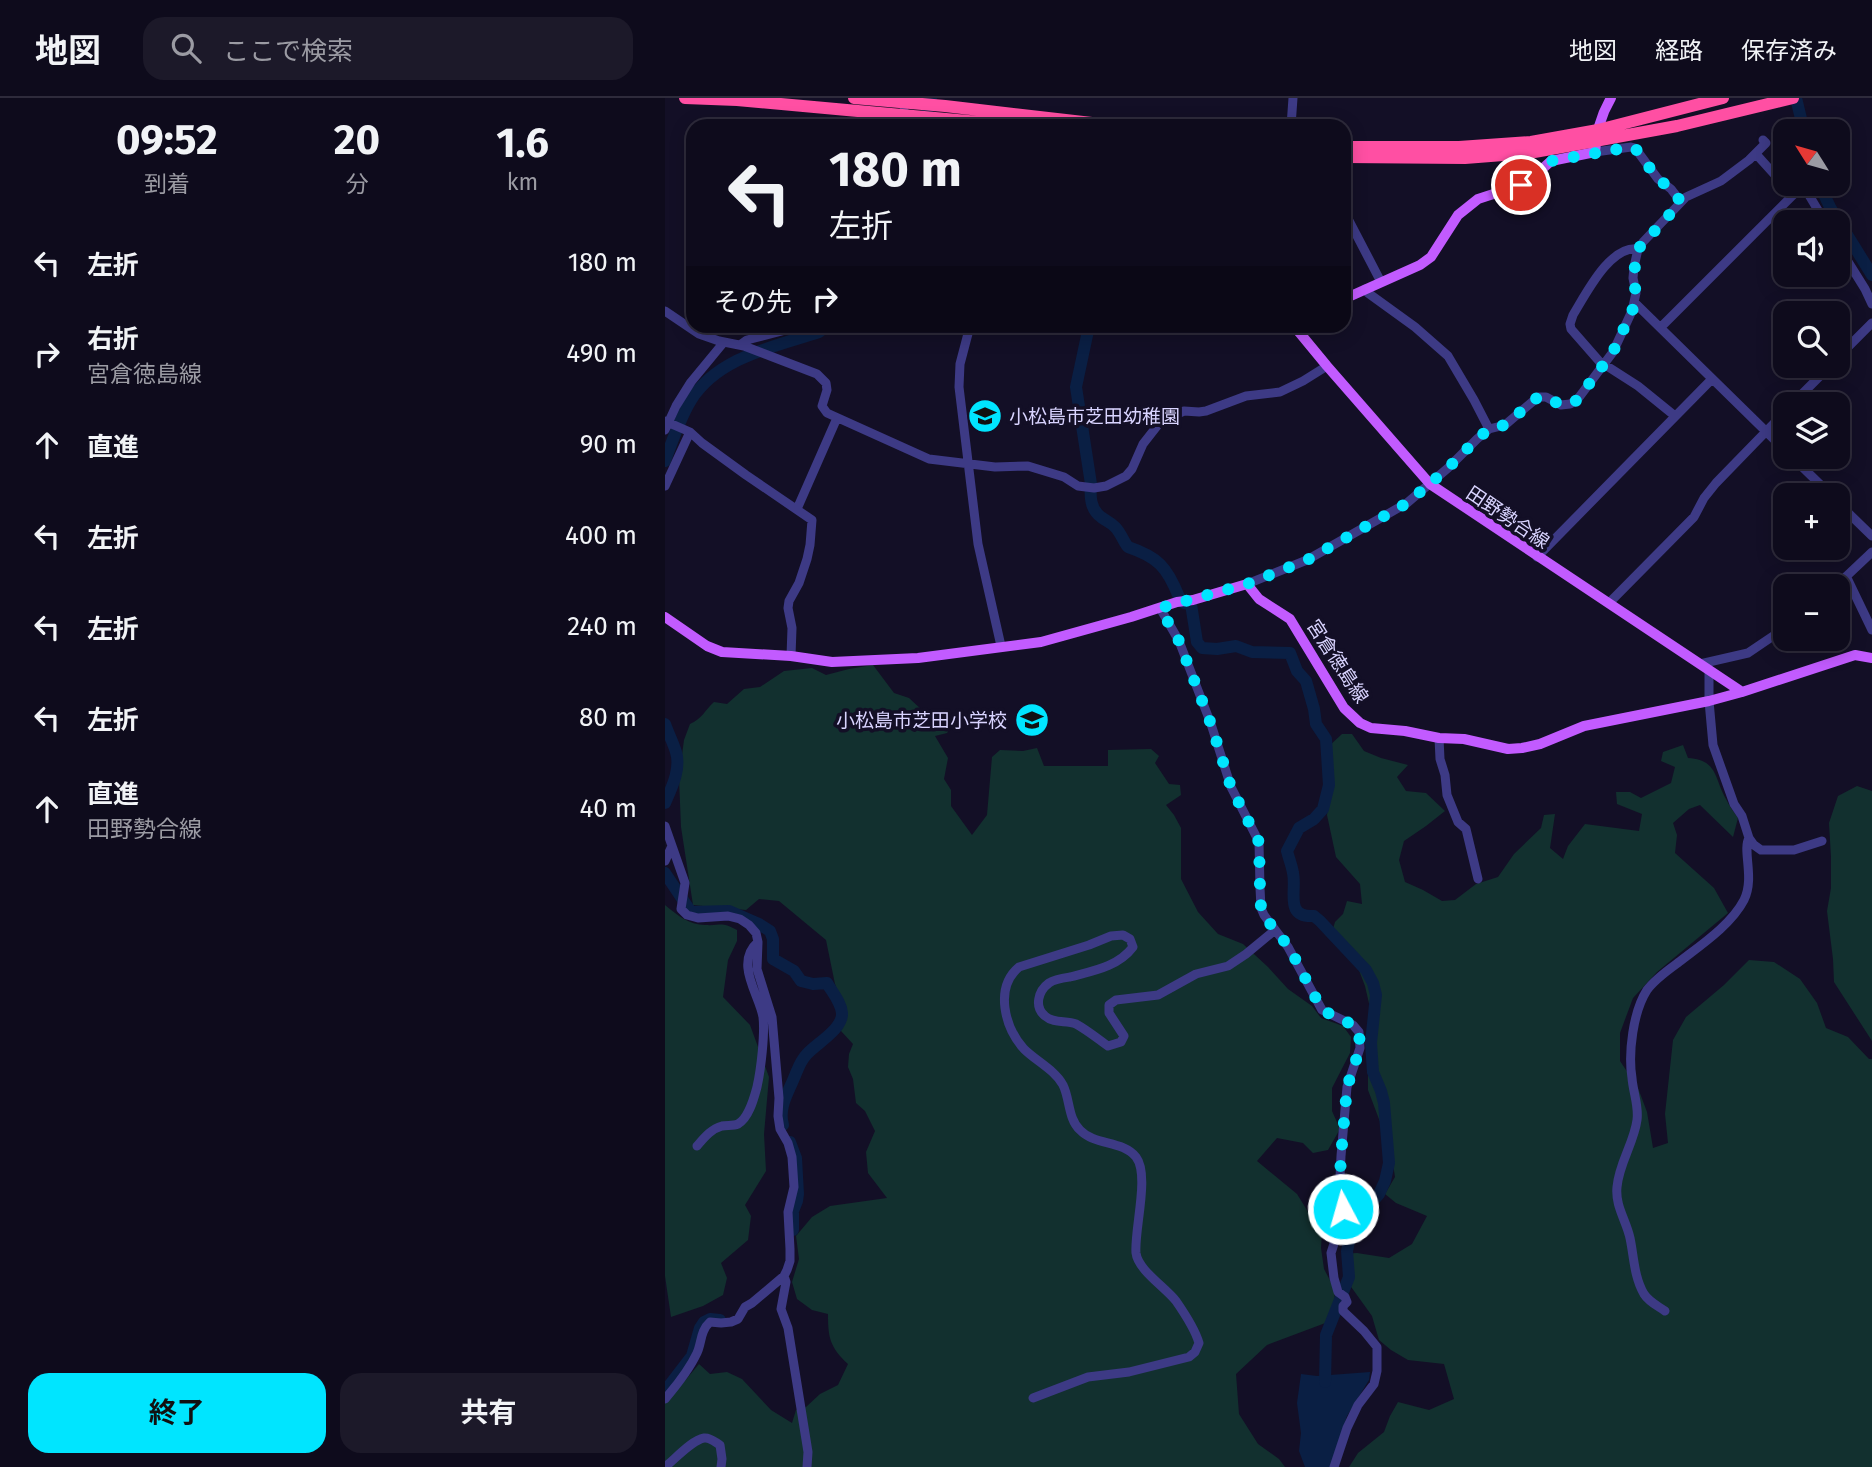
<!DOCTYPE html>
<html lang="ja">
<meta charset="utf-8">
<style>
:root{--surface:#0e0b1c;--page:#1c1929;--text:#f1f3f6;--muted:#9b9ba3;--line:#2e2b3b;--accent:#00e5ff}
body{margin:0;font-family:"Fira Sans","Noto Sans JP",sans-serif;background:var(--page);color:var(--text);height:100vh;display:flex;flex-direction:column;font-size:26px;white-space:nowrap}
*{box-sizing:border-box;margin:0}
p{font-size:23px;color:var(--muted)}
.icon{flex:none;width:38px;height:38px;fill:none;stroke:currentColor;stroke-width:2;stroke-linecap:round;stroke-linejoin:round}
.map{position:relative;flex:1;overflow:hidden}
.side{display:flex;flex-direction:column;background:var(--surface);width:665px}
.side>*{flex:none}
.guide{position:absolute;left:21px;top:21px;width:665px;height:214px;border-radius:21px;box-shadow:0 4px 18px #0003,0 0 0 2px var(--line);background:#0e0b1c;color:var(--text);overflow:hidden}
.needle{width:46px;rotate:307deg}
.tools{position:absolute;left:1108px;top:21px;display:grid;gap:14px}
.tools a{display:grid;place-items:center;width:77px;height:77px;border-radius:14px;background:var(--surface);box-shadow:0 4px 18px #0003,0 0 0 2px var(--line);font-size:35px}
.pin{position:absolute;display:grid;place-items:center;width:60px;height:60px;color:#fff;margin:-30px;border:4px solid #fff;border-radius:50%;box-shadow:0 2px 7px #0007}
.me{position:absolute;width:77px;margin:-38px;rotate:354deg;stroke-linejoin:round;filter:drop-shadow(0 0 5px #0008)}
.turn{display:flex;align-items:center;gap:24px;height:147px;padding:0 28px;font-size:32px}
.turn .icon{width:91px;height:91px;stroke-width:2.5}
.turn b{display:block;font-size:49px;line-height:60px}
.then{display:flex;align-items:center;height:66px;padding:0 28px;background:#0003;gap:14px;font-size:26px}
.eta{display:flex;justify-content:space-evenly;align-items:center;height:119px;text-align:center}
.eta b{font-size:42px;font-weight:700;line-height:49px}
.cta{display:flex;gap:14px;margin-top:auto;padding:14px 28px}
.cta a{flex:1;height:80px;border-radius:21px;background:var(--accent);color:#111;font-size:28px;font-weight:700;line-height:80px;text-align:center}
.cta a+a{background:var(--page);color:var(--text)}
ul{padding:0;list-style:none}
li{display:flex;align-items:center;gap:21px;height:91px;padding:0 28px}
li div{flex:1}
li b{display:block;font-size:26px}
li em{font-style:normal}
header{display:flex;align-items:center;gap:42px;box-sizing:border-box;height:98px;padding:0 35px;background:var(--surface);border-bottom:2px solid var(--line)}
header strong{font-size:33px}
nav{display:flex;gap:38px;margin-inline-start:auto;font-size:24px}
.search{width:490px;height:63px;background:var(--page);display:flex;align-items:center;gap:18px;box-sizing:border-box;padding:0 24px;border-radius:21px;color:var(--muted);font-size:26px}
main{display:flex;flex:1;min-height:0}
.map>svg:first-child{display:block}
</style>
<header>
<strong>地図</strong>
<div class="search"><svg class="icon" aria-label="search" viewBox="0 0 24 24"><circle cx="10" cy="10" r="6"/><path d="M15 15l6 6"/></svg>ここで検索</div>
<nav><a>地図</a><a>経路</a><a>保存済み</a></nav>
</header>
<main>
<section class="side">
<div class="eta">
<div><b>09:52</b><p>到着</p></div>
<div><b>20</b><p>分</p></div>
<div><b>1.6</b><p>km</p></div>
</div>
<ul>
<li><svg class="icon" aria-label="left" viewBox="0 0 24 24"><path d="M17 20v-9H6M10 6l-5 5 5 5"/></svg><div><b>左折</b></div><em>180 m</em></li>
<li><svg class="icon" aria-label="right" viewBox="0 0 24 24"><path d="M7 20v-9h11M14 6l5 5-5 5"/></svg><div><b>右折</b><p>宮倉徳島線</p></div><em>490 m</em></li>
<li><svg class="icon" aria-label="ahead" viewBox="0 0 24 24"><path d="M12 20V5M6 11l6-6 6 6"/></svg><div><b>直進</b></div><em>90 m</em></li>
<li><svg class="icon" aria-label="left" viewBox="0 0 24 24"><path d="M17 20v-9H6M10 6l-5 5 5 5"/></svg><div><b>左折</b></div><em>400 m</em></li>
<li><svg class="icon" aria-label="left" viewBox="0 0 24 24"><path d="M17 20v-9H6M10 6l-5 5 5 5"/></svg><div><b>左折</b></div><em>240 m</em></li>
<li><svg class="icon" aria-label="left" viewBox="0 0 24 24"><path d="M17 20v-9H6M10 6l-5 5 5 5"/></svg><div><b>左折</b></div><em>80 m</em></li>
<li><svg class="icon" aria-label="ahead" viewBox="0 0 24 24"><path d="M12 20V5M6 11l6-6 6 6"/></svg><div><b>直進</b><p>田野勢合線</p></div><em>40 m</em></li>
</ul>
<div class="cta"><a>終了</a><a>共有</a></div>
</section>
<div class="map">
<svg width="1207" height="1369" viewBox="0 0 1207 1369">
<rect width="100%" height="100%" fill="#130f26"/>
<path fill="#12302f" d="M208,567L229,595L244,600L257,612L286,629L282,635L270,638L283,660L279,681L286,692V708L307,737L322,717L327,659L335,652L358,653L372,650L379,668H443V652L486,651L494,658L490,665L504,686L515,687L516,697L501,707L509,717L516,730V781L533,814L553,836L578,846L603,869L623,891L647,908L656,920L678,928L686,939L685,955L667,990V1013L675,1031L663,1052L648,1055L638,1045L612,1040L592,1063L632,1096L645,1117L657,1134L656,1150L659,1171L669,1190L670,1204L663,1224L602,1247L571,1276L574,1316L593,1346L614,1361L620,1369H0V1298L13,1291L34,1266L45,1276L62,1274L77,1281L106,1312L127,1325L131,1312L141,1309L155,1296L173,1287L183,1266C165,1249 163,1240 163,1216L147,1212L132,1201L127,1184L134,1161L131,1138L147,1119L165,1108L222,1100L203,1075L201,1054L210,1033L200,1013L191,1005L188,981L183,969L184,956L188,946L176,933L180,912L170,886L161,842L114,803L94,801L81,812L28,807L16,729L14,680L19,642L25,626C38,620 39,613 49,604L62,606L79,591L95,589L119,573L147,570L161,577L184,571Z
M677,636H687L699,653L716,660L743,667L732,679L741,693L761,695L780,713L761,728L739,743L734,762L740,784L758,792L777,803L790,802L811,786L833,779L849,756L876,730L879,717L890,716L885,750L898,761L903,748L920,726L974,733L977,716L952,706L951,694H965L976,700L1006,685L1010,669L996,663L998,654L1018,647L1023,660C1053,662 1049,680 1061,701C1064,708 1069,714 1073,720L1068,739L1035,707L1024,711L1008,725L1012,737L1010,755L1049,790L1063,815L992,874L968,900L955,935V963L973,990L982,1014L988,1050L1003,1045L1000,1016L1008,942L1021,919L1059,887L1084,862L1109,864L1135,881L1152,905L1161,930L1183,939L1204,961H1207V1369H684L693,1355L719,1334L725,1318L733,1304L764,1312L789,1301L779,1266L743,1262L726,1252L714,1242L707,1218L679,1179L677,1156L692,1155L724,1160L747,1146L762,1118L731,1105L720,1096L730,1079L726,1053L703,992V960L711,940L706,914L700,888L692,867L665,841L670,824L678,816L682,803L697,806L695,786L671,759L662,717L666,687L663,649Z
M1192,688L1207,693V943L1169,884L1168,861L1162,813L1166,790V759L1164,725L1173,698Z
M0,807C12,817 24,827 40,827C57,828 55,823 72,832V843L63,862L58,899L85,927L104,979L99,1036L101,1073L80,1107L86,1118L83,1142L56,1165L62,1180L58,1197L38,1208L6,1219L0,1178Z"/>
<path fill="#0a1f44" d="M705,1274L704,1282L682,1318L665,1369H640L634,1353L636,1335L632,1305L636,1276L652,1278Z"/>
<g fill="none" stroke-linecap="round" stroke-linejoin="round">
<path stroke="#0a1f44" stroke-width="12" d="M1131,0L1139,33
M258,28L266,0
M1154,86L1166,111L1207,177
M424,228L411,289L426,386C425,398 425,411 436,419C441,423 445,424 450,429C456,435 458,443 463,449C493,459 502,469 514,499
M0,363C7,343 15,320 26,302C53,259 109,249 154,234L162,228
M519,505L526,506L532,544L537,550L552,551L571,548L587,554L625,555L632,573L641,583L649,611L651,626L661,641L664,687L658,711L649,721L634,730L622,753C624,761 627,768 628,775C632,793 619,820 649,818L655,823L701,872L708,885L711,897L706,945L708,974L716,993L719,1005L724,1065L720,1083L714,1096L696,1117L687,1130L682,1153L684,1179L661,1237L660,1284
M0,626C3,635 8,644 11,654C16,671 7,689 0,705
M0,775L26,814L64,813L94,826L105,833L108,841V861L129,873L136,883L148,886L162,885C167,894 176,904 177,915C178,931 152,945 142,956C135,963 133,971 129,980C123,995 113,1010 118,1027
M125,1044L131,1060L133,1096L132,1103L128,1113V1132
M0,1293L27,1258L35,1230L39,1224L45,1221L55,1222"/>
<path stroke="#3d3a85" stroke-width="9" d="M239,28L237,24L239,12
M626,28L628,0
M930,54L966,49L970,50L993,81L1006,91L1016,104
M1091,56L1128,97
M679,113L716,184
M1172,146L1200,191L1207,206
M973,151C945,147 921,196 908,217L905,226L906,231L934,263L973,288L1010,318
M700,191L703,195L750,229L783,258L809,302L824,331
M970,205L1120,352
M0,213L34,236L54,243L79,248L152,276L161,285L162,292L157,308L162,315L264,361L330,369L363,368L399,379L413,388L429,390L441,388L461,378L467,371L478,346L496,323L519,313L534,314L541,313L581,298L615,294L638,283L662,268
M305,228L295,266L294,289L313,446L336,548
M996,229L1128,97L1136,92H1141L1160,124
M75,247L82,242L136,228
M1172,260L1207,225
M1127,306L1165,268
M0,323L25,334L37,345L81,377L147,422L145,447L142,461L134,485L124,503L123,510L127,530L126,558
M0,332L11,308L26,284L59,244
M1127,359L1166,397
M0,388L25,334
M1172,404L1207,438
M132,411L172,320
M872,459L1047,281
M1182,480L1207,532
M582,486L642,462L742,405L783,370L812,341L824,331L840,327L873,299H881L896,307L905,306L912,302L948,254L967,213L971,195L968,180L969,169L973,151L978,144L1021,99L1056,83L1084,62L1101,45L1098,42
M1171,488L1207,454
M944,505L1029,419L1039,400L1051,385L1120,314
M495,510L514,543L546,626L566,689L594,744L595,790L596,810L599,817L623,849L657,912L688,927L694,934L695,950L682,989L676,1058L675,1079L678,1111L676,1124L666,1155L669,1180L673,1194L680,1199L682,1204L678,1208V1213L699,1233L712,1249V1273L709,1286L693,1307L682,1330L669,1369
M1035,566L1083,555L1120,530
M1044,572V603L1048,647L1069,706L1077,718L1084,740L1089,747L1096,752H1129L1157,743
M774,640L775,661L780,677L782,697L793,724L801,731L813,781
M0,728L20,785L16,811L22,817L33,820L63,818L75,821L84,827L91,835L93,844L92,871L107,919L114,1000L113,1018L115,1031L123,1045L127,1059L129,1089L123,1114L125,1151V1163L122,1172L119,1178L87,1205L80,1209L73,1221L66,1224L56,1225L45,1224C35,1233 37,1244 32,1255C24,1272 12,1287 0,1301
M0,763L7,748
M32,1048C39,1040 46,1031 57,1028C62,1027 68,1028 73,1026C84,1020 89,1000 92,989C96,971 100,936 98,919C94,896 69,865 93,844
M119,1178L121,1184L116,1211L123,1230L143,1354L142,1369
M1000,1213C993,1208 984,1204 979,1196C969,1179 969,1159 965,1140C961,1122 950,1108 952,1089C954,1065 969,1045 972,1022C974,1008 968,994 967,980C963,955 968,914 982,892C990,881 1003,872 1014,864C1036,847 1066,827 1079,802C1090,780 1077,752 1084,740
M368,1300L423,1279L464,1274L524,1259L530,1254L534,1245C530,1231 520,1216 511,1203C500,1189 473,1172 471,1155C469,1132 485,1077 471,1059C457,1042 430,1048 415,1032C403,1021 405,1001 398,987C390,972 371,963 359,951C340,930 329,890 354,869L424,847L446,838L458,837L465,841L468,849C453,869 427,873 405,879C398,880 390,881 384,885C373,893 369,909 380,918C389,926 401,922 411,926C422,932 433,941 443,948L456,944L459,938L444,915V907L451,902L493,897L531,876L563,868L581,856L610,832
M0,1369C10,1361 27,1342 39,1340C45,1339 50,1344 55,1347L57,1361L56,1369"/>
<path stroke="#c25bff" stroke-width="10" d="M679,201L755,167L766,159L793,117L813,101L856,87L866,81L886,63L930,54C931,35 936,17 946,0
M629,228L662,268L765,386L1077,594
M0,519L42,548L57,554L126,558L167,564L253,560L376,544L466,519L512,504L528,502L582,486L594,501L625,521L679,610L695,625L706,630L740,633L774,640L799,641L843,651L857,650L875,646L919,628L1044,603L1077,594L1190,557L1207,560"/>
<path stroke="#ff4fa3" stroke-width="12" d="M20,0L72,2L357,28
M189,0L280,8L453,28
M679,49H794L866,44L933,32L1058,0
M679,59L800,60L864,55L1012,28L1128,0"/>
</g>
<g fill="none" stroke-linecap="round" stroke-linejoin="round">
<path stroke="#00e5ff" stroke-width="12" stroke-dasharray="0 21.6" d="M678,1111L675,1079L676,1058L682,989L695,950L694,934L688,927L657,912L624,849L598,817L596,810L595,790L594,744L566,689L546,626L514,543L495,510L582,486L642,462L742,405L783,370L812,341L824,331L840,327L873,299H881L896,307L905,306L912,302L948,254L967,213L970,205L971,195L968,180L973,151L1016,104L1006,91L993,81L970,50L965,49L886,63L866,81L856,87"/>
</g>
<defs>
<g id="school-disc" transform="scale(1.75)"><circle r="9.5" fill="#00e5ff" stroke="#130f26"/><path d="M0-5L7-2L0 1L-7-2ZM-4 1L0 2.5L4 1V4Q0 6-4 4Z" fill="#111"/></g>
</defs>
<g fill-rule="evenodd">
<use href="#school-disc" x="320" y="318"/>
<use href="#school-disc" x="367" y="622"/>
</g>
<g text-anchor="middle" stroke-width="7" stroke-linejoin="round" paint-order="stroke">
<g font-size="19" fill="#d9d4ff" stroke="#130f26" text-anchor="start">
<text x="344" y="325">小松島市芝田幼稚園</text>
<text x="342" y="629" text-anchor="end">小松島市芝田小学校</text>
</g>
<g font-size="19" fill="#d9d4ff" stroke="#130f26">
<text transform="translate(843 419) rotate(34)" y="7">田野勢合線</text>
<text transform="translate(673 563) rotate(57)" y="7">宮倉徳島線</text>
</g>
</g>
</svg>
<div class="tools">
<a><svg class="needle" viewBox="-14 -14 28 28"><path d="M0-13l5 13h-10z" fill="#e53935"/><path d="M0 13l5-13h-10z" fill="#9b9ba3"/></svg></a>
<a><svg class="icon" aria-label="sound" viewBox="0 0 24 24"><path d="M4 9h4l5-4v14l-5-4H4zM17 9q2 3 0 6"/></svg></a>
<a><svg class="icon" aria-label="search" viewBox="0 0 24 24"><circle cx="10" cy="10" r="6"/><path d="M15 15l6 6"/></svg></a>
<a><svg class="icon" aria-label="layers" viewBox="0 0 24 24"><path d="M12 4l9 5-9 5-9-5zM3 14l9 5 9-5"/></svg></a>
<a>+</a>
<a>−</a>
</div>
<div class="pin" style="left:856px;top:87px;background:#d93025"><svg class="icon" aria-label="arrive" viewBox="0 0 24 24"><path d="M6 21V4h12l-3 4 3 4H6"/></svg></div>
<svg class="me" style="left:678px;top:1111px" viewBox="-20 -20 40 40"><circle r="17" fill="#00e5ff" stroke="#fff" stroke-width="3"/><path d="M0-11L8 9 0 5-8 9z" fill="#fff"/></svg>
<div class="guide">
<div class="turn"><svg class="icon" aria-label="left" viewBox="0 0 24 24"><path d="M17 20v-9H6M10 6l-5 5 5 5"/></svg><div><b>180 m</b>左折</div></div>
<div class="then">その先<svg class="icon" aria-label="right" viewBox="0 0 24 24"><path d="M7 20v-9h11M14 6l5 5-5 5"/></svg></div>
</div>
</div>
</main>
